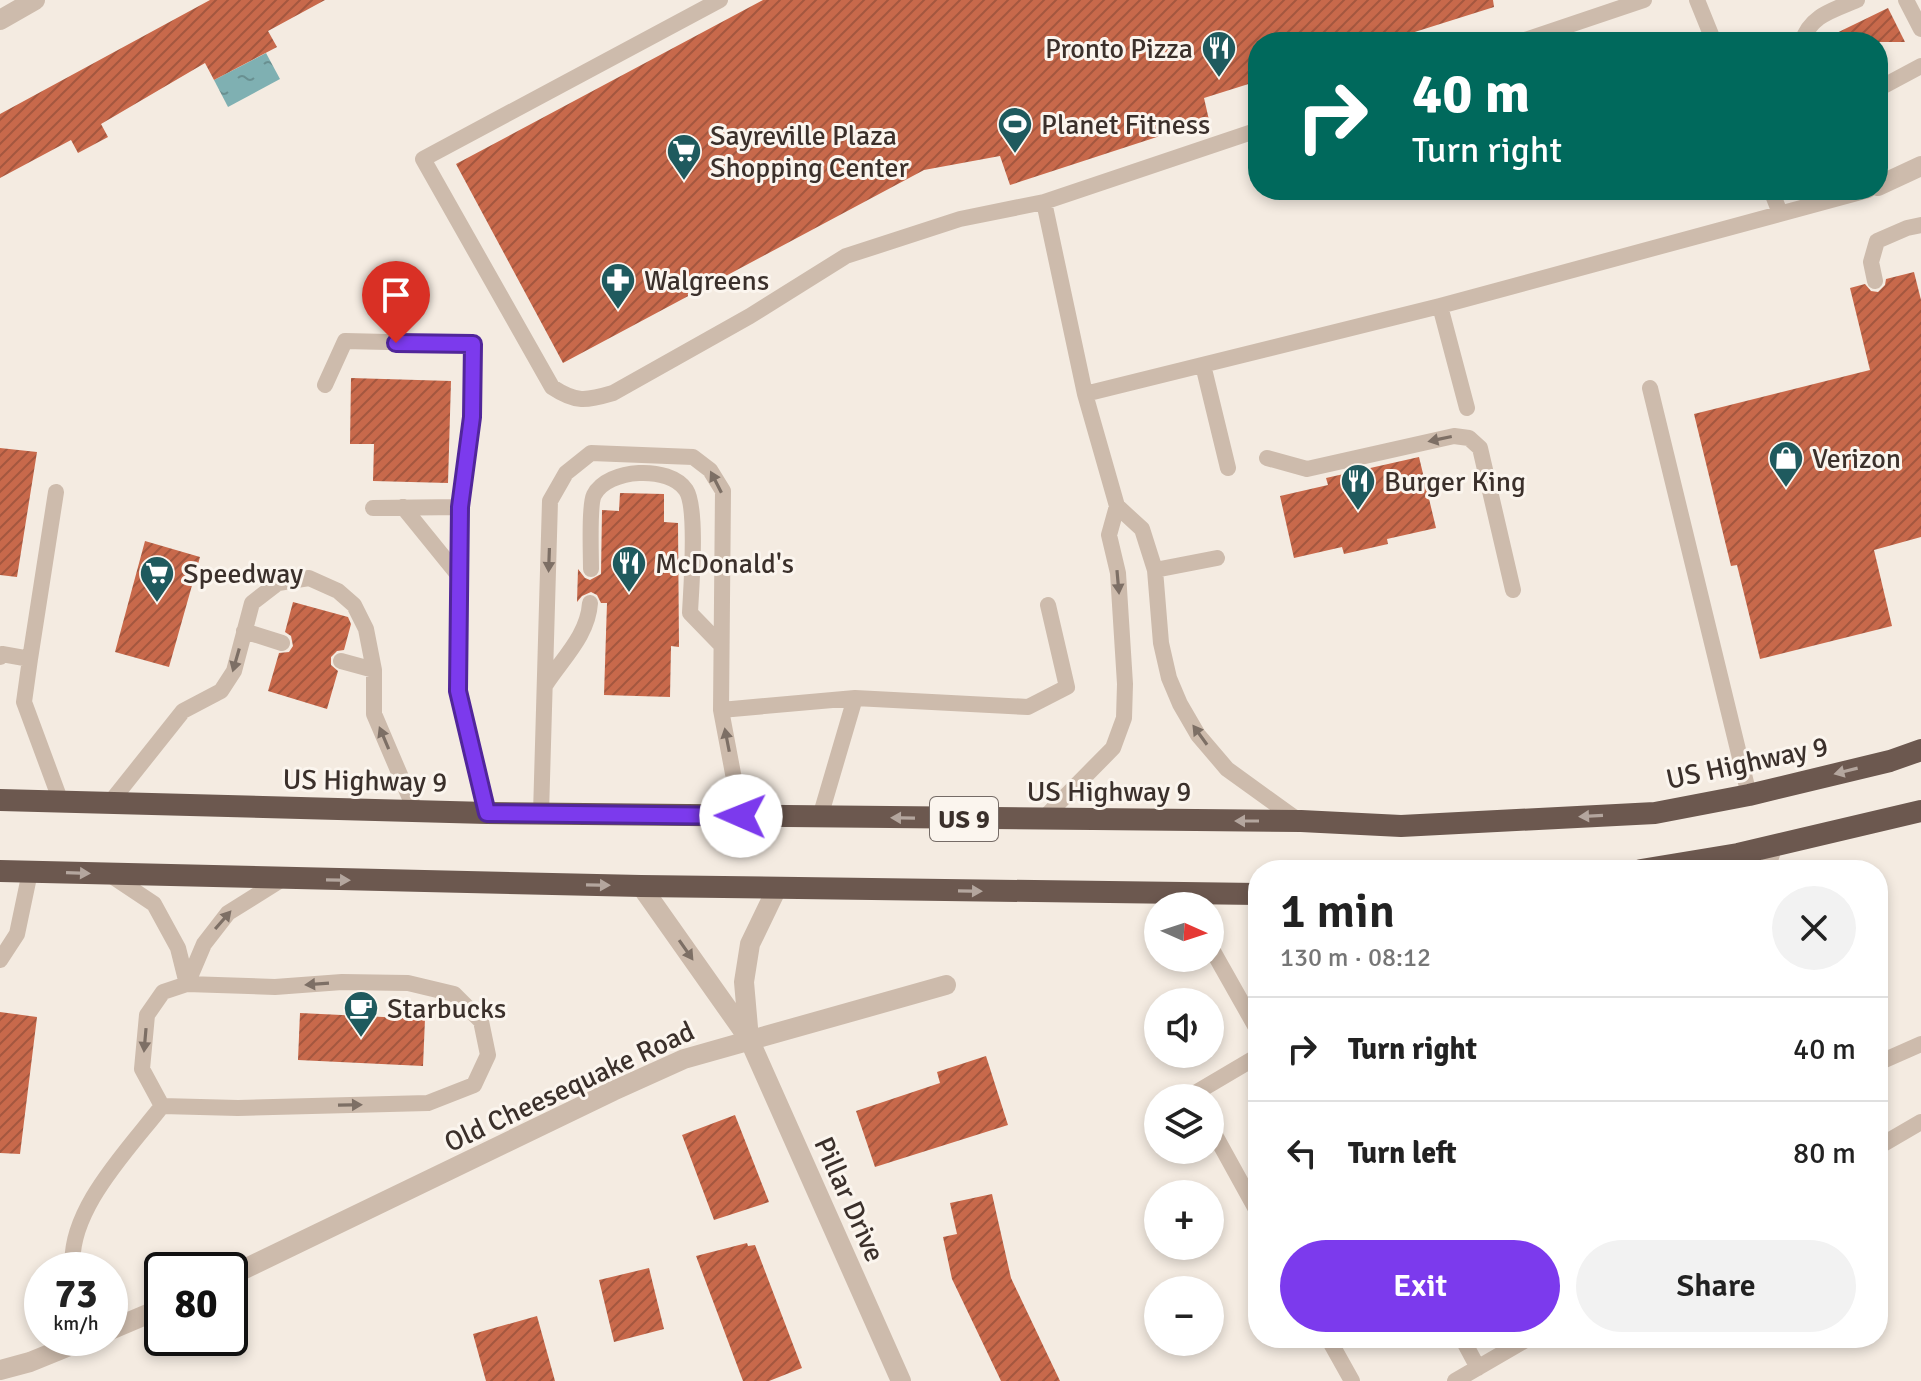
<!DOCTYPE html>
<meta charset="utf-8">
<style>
:root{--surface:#fff;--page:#f2f2f2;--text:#222;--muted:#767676;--line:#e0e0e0;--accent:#7c3aed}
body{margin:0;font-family:Signika,sans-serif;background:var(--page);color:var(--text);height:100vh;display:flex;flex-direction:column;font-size:30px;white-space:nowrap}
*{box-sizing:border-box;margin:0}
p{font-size:26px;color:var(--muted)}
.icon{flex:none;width:44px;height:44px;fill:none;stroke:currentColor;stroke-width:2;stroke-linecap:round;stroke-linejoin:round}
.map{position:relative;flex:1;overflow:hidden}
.details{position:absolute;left:1248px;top:860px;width:640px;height:488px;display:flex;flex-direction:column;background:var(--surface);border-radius:32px;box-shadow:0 4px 12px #0003}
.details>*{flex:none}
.top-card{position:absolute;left:1248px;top:32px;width:640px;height:168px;border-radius:32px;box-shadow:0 4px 12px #0003;background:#00695c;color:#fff;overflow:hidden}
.needle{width:52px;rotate:93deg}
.controls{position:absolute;left:1144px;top:892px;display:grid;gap:16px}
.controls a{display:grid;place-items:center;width:80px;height:80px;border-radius:50%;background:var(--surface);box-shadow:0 4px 12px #0003;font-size:40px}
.speed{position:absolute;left:24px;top:1252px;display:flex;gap:16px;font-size:40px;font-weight:700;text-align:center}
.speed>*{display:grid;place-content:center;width:104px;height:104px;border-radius:50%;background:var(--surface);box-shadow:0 4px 12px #0003;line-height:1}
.speed small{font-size:20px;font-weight:400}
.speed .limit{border:4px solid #111;border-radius:12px;background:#fff;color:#111}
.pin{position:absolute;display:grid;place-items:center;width:68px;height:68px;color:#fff;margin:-82px -34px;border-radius:50% 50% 50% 0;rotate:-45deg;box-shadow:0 0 8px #0007}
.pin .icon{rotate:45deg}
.me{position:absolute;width:88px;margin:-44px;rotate:271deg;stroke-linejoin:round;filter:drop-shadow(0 0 6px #0008)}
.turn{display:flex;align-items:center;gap:28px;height:168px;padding:0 32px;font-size:36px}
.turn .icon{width:104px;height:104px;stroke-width:2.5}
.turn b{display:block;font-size:56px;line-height:68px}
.round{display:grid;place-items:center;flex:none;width:84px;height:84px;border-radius:42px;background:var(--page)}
.summary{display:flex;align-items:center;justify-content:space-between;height:136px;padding:0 32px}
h1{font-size:48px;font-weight:600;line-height:60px}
.cta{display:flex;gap:16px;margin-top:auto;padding:16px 32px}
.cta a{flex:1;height:92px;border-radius:48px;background:var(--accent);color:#fff;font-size:32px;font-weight:600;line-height:92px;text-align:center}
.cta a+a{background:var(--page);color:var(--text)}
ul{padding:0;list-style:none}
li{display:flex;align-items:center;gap:24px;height:104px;padding:0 32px;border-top:2px solid var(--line)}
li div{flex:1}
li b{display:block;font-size:30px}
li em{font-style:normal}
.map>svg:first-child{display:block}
</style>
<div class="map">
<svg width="1921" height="1381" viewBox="0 0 1921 1381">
<defs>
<pattern id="water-ripples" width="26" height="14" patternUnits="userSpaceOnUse" patternTransform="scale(2)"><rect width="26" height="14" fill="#7fb0b2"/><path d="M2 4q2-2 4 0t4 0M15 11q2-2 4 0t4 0" fill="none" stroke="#699091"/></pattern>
<pattern id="building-hatch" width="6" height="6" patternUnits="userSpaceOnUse" patternTransform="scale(2)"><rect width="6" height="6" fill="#c8694b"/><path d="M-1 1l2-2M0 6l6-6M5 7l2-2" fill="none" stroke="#a4573f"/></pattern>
</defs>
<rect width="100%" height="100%" fill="#f4ebe1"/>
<path fill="url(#water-ripples)" d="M266,53L280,79L228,107L214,80Z"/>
<path fill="url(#building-hatch)" d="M210,0H325L268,31L277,47L214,80L205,63L101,124L108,137L78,153L71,140L0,178V114Z
M763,0H1493L1494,7L1383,42H1258V81L1204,98L1209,120L1010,185L1000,156L924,170L563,363L456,164Z
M1888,8L1905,42H1818Z
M1914,272L1921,300V537L1874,550L1892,626L1760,659L1737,565L1731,566L1694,414L1870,370L1850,288L1865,284L1871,291L1878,292L1885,285L1886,279Z
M351,378L451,381L448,483L373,481L374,444H350Z
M0,448L37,452L17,577L0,575Z
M1419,457L1436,528L1387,539L1388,544L1344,554L1342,547L1294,558L1280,496L1328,485L1326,478Z
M620,493L664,494V522L678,523L679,647L671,646L670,697L604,695L607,603H601L597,595L591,592L582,596L577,602L578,569L585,578L590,580L601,574L602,510L619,511Z
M145,541L200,557L169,667L115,652Z
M293,602L348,617L351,624L344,650L337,651L331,657V665L338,671L327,709L268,691L279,653L289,652L293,646L291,636L285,632Z
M0,1012L37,1017L20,1154L0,1153Z
M300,1013L425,1019L423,1066L298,1060Z
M986,1056L1008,1125L875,1167L856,1111L940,1083L937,1072Z
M735,1115L769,1202L714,1220L682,1135Z
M992,1194L1011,1278L1060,1381H1001L952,1279L943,1237L957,1234L950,1203Z
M747,1243L748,1246L755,1245L802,1368L769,1381H743L696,1256Z
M649,1268L664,1329L614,1342L599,1280Z
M537,1316L555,1381H486L473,1334Z"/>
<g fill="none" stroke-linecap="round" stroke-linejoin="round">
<path stroke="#cdbbac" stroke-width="16" d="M720,0L423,159L552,387C576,403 586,401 613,393L750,316L846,256L960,219L1044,202
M1697,0L1714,42
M1906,0L1921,29
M1519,42L1644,0
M1802,42C1810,15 1834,10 1857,0
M1878,89L1921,66
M1258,130L1044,202L1085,394L1117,506L1142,529L1155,570L1161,643L1169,678L1180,704L1198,735L1227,769L1299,821
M1771,190L1780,213
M1875,281L1871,262L1877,241L1907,228L1921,225
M1440,306L1467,408
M1203,365L1228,468
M325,385L345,341L473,344L472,417L460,507
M1650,388L1749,795
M1085,394L1440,306L1868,190
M1267,458L1307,469L1454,436L1469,438L1480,448L1513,590
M403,507L459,576
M373,508L460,507L458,691L487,813
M591,569C591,555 589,505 594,495C608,468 669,465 686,490C698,508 691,589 690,613L721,645
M1155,570L1217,558
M244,631L282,643
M0,657L2,654L30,659L24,702L61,802
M30,659L56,492
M341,661L374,670
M546,684C563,658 588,635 590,603
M721,710L855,698L1028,707L1067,687L1048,605
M109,804L183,711L221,691L234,671L252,603L278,583L309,578L338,591L354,605L366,629L374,670V714L415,810
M541,814L550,501L566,473L591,453L693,457L710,470L723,491L721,710L741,816
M820,817L855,698
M1042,820L1113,748L1124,718L1125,684L1118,573L1109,535L1117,506
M1767,870L1775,845
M109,874L154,904L178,948L187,984
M1210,946L1258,1031
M0,960L17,934L30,872
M187,984L275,987L342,982L408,983L454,994L481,1021L488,1055L474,1085L428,1103L238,1108L162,1106L142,1069L147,1015L163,992L187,984L204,944L228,913L284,878
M1878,1063L1921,1044
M1194,1098L1192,1095L1258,1056
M1210,1126L1258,1213
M1878,1147L1921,1122
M73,1270C66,1212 128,1150 162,1106
M1328,1338L1352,1381
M1462,1338L1478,1368
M1455,1381L1529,1338"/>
<path stroke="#cdbbac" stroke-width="20" d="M0,20L35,0
M1878,186L1921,166
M641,886L749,1039L901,1381
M749,1039L744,982L750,944L777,888
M230,1276L613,1091L684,1059L946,985
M110,1330L162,1308
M0,1370L30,1362L89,1338"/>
<path stroke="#6c584f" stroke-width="22" d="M0,800L487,813L1301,821L1401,826L1655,813L1749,795L1890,761L1921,750
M1641,870L1738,854L1921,811
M0,871L641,886L1258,894"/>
</g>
<defs><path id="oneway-solid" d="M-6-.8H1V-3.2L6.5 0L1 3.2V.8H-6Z" transform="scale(2)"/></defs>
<g fill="#7d6f65">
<use href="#oneway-solid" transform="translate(1440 439) rotate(168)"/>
<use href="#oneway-solid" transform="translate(716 482) rotate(-117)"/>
<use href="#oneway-solid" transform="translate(549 560) rotate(92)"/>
<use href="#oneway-solid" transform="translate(1118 582) rotate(85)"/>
<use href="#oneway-solid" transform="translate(236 660) rotate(106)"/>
<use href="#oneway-solid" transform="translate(1200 735) rotate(-126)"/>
<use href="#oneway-solid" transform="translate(384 738) rotate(-113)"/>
<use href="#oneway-solid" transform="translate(727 740) rotate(-101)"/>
<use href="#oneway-solid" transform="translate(223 920) rotate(-49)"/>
<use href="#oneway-solid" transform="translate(686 950) rotate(55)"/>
<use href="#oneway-solid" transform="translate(317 984) rotate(176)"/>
<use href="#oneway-solid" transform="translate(145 1040) rotate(95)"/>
<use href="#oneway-solid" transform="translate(350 1105) rotate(-1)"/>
</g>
<g fill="#b4a69e">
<use href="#oneway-solid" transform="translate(1846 771) rotate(166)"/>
<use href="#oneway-solid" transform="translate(1591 816) rotate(177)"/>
<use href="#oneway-solid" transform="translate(903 818) rotate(-179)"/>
<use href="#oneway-solid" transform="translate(1247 821) rotate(-180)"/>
<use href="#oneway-solid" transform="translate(78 873) rotate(2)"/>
<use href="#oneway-solid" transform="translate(338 880) rotate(1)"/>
<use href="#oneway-solid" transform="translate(598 885) rotate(1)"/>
<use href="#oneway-solid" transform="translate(970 891) rotate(1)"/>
</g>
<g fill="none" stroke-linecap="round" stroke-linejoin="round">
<g stroke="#51269a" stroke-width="20">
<path id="route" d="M396,343L473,344L472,417L460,507L458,691L487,813L741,816"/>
</g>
<use href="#route" stroke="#7c3aed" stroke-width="14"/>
</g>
<defs>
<g id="restaurant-pin" transform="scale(1.8)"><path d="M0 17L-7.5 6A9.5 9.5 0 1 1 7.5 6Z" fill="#1f5a5e" stroke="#fbf5ee"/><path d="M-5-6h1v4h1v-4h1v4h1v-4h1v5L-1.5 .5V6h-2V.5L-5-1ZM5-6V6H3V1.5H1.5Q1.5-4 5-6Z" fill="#fff"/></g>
<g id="stadium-pin" transform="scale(1.8)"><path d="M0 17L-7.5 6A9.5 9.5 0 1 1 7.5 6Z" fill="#1f5a5e" stroke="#fbf5ee"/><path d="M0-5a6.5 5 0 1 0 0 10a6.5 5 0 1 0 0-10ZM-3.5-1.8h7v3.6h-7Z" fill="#fff"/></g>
<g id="supermarket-pin" transform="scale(1.8)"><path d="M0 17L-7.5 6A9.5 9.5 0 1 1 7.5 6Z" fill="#1f5a5e" stroke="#fbf5ee"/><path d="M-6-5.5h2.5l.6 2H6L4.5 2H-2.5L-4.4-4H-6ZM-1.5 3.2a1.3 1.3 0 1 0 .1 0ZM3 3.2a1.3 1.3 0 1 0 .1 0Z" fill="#fff"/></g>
<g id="pharmacy-pin" transform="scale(1.8)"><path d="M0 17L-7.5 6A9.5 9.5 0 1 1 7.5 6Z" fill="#1f5a5e" stroke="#fbf5ee"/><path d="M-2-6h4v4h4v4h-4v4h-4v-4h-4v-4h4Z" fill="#fff"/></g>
<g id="shop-pin" transform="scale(1.8)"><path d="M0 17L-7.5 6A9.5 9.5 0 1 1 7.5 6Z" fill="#1f5a5e" stroke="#fbf5ee"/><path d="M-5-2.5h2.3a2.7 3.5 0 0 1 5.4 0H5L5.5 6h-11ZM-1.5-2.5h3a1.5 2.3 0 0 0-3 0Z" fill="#fff"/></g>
<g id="cafe-pin" transform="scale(1.8)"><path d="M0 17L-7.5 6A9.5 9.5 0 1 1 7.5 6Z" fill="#1f5a5e" stroke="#fbf5ee"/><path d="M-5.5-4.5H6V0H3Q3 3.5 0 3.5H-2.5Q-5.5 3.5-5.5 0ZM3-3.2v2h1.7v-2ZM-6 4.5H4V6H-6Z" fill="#fff"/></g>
</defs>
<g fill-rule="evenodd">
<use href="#restaurant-pin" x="1219" y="48"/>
<use href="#stadium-pin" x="1015" y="124"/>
<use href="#supermarket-pin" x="684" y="151"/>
<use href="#pharmacy-pin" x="618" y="280"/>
<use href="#shop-pin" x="1786" y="458"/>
<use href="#restaurant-pin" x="1358" y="481"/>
<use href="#restaurant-pin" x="629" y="563"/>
<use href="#supermarket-pin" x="157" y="573"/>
<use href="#cafe-pin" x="361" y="1008"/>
</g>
<g text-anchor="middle" stroke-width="6" stroke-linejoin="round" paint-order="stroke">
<rect fill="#fbf5ee" stroke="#756b66" stroke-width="2" x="930" y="797" width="68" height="44" rx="6"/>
<g font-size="26" font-weight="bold" fill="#3b302b">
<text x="964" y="828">US 9</text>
</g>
<g font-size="28" fill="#3b302b" stroke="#fbf5ee" text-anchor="start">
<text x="1193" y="58" text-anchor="end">Pronto Pizza</text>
<text x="1041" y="134">Planet Fitness</text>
<text x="710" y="145">Sayreville Plaza<tspan x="710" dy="32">Shopping Center</tspan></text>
<text x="644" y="290">Walgreens</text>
<text x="1812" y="468">Verizon</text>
<text x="1384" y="491">Burger King</text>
<text x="655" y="573">McDonald's</text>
<text x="183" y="583">Speedway</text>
<text x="387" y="1018">Starbucks</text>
</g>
<g font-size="28" fill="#3b302b" stroke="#fbf5ee">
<text transform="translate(1747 762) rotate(-12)" y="10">US Highway 9</text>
<text transform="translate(365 780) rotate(1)" y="10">US Highway 9</text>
<text x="1109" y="801">US Highway 9</text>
<text transform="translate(569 1086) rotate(-25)" y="10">Old Cheesequake Road</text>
<text transform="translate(850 1199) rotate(66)" y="10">Pillar Drive</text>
</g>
</g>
</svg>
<div class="controls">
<a><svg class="needle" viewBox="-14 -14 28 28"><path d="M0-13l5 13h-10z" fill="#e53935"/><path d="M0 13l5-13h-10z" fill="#767676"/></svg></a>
<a><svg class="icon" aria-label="sound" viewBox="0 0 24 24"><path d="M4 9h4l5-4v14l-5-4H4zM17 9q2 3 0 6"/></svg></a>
<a><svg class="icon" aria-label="layers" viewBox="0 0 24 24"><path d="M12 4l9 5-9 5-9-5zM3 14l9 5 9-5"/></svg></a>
<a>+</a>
<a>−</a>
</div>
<div class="speed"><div>73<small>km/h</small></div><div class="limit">80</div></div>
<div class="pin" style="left:396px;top:343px;background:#d93025"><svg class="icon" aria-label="arrive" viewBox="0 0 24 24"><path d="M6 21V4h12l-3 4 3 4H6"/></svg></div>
<svg class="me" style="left:741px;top:816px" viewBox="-20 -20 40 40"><circle r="19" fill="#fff"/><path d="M0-13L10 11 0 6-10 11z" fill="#7c3aed"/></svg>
<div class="top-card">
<div class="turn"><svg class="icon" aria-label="right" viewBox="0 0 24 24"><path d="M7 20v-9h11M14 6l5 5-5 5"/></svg><div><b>40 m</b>Turn right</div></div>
</div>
<section class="details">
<div class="summary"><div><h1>1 min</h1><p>130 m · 08:12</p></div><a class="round"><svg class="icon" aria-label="close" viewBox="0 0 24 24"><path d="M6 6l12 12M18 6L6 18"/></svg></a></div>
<ul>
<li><svg class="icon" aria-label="right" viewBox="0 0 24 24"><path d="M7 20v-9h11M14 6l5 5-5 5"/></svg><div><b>Turn right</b></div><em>40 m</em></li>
<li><svg class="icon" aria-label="left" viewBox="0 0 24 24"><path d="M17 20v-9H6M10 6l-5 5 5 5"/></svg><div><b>Turn left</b></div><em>80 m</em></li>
</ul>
<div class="cta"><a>Exit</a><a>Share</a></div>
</section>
</div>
